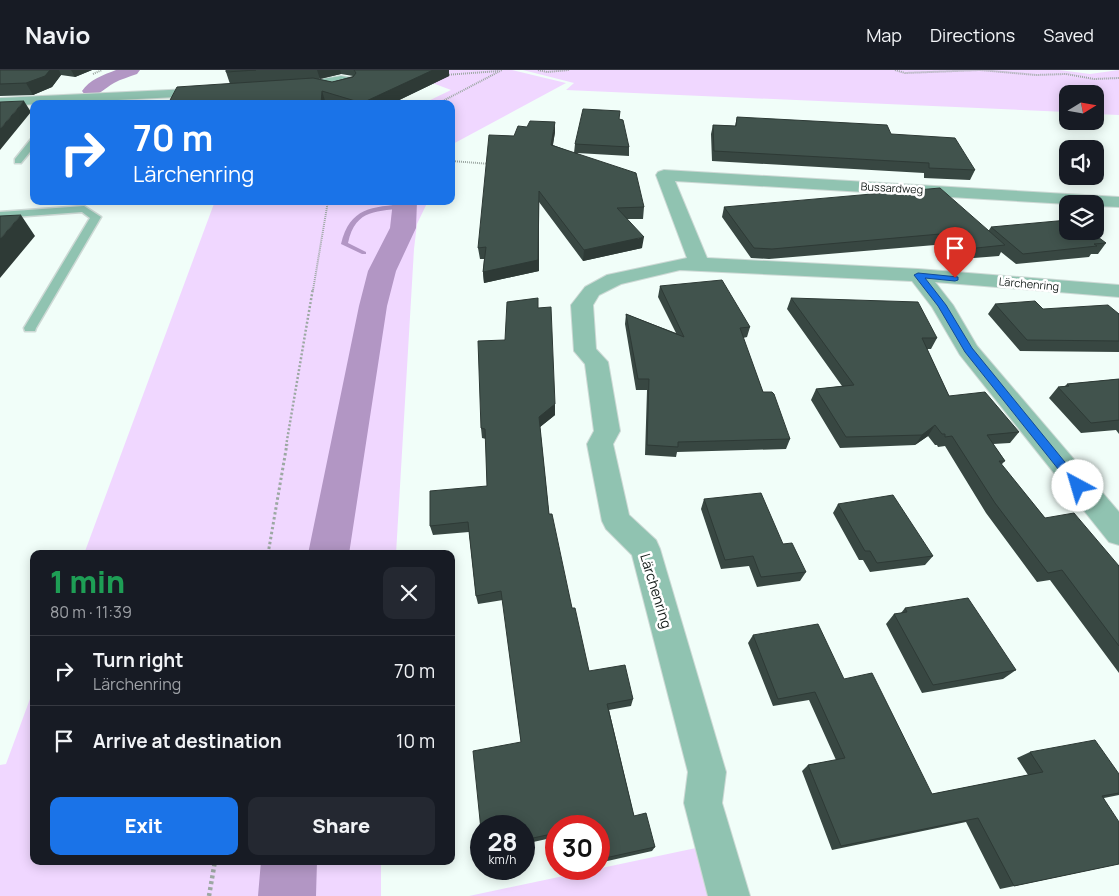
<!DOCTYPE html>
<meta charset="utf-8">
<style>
:root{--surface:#171b24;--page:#242831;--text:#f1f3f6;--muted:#9ea1a6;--line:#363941;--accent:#1a73e8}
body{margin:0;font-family:Manrope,sans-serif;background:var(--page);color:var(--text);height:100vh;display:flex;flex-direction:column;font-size:19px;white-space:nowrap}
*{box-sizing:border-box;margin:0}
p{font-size:16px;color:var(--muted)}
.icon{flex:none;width:28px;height:28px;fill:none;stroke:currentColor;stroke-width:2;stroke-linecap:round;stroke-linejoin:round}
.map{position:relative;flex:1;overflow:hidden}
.sheet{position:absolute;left:30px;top:480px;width:425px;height:315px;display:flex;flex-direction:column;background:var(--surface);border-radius:10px;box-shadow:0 2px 12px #0003}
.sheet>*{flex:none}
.hud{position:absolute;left:30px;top:30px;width:425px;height:105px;border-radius:10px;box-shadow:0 2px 12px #0003;background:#1a73e8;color:#fff;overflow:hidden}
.needle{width:32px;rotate:79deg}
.tools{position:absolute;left:1059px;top:15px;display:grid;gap:10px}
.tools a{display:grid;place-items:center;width:45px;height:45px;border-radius:10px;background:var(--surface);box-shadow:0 2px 12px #0003;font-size:25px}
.speed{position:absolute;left:470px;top:745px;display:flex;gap:10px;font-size:25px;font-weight:700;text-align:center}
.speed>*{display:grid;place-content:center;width:65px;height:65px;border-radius:50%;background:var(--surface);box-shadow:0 2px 12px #0003;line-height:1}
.speed small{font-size:12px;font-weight:400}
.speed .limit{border:8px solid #d22;background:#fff;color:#111}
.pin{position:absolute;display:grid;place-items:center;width:42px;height:42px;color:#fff;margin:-51px -21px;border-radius:50% 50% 50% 0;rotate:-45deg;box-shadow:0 0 5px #0007}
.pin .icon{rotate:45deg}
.me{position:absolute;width:55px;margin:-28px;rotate:321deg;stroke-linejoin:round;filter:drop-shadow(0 0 4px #0008)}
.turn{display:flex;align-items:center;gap:18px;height:105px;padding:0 20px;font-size:22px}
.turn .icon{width:65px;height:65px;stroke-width:2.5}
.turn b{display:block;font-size:35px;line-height:42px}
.round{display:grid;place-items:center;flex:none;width:52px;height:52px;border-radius:10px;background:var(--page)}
.overview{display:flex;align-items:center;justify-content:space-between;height:85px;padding:0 20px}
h1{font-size:30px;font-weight:800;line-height:38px;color:#1e9e55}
.primary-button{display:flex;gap:10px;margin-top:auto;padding:10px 20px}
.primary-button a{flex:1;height:58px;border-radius:10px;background:var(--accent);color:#fff;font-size:20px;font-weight:800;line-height:58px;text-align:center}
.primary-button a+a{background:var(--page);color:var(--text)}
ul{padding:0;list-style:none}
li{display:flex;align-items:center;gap:15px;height:70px;padding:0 20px;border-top:1px solid var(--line)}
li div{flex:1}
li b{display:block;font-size:19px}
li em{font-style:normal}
header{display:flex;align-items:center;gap:30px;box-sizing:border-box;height:70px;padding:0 25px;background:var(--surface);border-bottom:1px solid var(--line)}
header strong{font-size:24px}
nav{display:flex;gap:28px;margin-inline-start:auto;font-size:18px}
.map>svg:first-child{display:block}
</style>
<header>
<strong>Navio</strong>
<nav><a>Map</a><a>Directions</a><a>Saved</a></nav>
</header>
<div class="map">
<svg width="1119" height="826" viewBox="0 0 1119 826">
<rect width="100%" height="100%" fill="#f1fef9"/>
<path fill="#f0d7ff" d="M375,0H512L566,13L451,75V34H422L451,20L414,6Z
M523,0H1059L1090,4L1119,0V45L1095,44V24H1068L1067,42L566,20L574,13Z
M215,131H428L417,154L414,179L396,484H84Z
M34,618V791H381V826H0V695L6,694Z
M715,774L729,826H469Z"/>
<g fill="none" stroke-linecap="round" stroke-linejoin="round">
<path fill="#b296c4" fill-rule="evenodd" d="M405,134L408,136L407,137C378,143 356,137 348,173L366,182V184H362L341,174C350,137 372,137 405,134Z"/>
<path fill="#b296c4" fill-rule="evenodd" d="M116,0H140L137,4C129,7 121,9 114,13C103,19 98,28 85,25L82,21C89,10 103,5 116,0Z
M393,131H417L416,158L396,201L387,236L349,484H308L359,236L368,201L390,158Z
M261,791H317L316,826H258Z"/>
<g stroke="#cdd9d5" stroke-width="3">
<path id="service" d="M34,68V77L21,93H15V89L31,69Z
M84,136L101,147L36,258L35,261H25L24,258L90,148L82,142L0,148V142Z"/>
</g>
<g stroke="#cdd9d5" stroke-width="2">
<path id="minor" d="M341,6L353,8L357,15L355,18L335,24L317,20L315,17L322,9Z
M211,18L218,22L216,25L0,36V28Z
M664,100L1119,127V137L1095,136V134H1068L675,111L707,188L918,199L1119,215V227L935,212L953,235L977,276L1119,442V475L1109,472L960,285L932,237L912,211L680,200L621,214L599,225L593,235L596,279L608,292L620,361L613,374L629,445L656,470L660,479L726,702L722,733L750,826H708L684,733L688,702L632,485L606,459L602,451L587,374L594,361L585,294L574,281L571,235L585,217L607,205L687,188L656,105L658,102Z"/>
</g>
<path stroke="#9ca8a3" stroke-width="2" stroke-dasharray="1 1" stroke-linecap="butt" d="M538,0L547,2L569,0
M895,0L905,3L980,0L1036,5L1066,4L1094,9L1119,8
M93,4L102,0
M445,5L499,1
M437,34L502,0
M451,91L491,94
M313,220L328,131"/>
<path stroke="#9ca8a3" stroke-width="2.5" stroke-dasharray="2 2" stroke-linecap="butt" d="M286,376L313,218"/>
<path stroke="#9ca8a3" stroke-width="3" stroke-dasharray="2.5 2.5" stroke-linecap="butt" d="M268,484L287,374"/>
<path stroke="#9ca8a3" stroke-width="4.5" stroke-dasharray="3 3" stroke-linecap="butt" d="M209,826L215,791"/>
<use href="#service" fill="#90c3b1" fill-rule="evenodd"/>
<use href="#minor" fill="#90c3b1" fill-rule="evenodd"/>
</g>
<path fill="#384742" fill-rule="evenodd" d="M0,0H92L75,7L61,5L52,17L33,25L0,26Z
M226,0H449V6L391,34H168L230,14L226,2ZM341,4L353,6L332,12L319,9Z
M737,47L891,64L975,100L970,110L924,108V103L712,91L711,64L713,55L735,56Z
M619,49L629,77V86L577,83L644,137L643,149H627L642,178L583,191L539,132V201L484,213L483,202L484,189H480L478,178L514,66L555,62L553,75L574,83L575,74Z
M724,137L989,160L991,157L1106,173L1098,184H1091L1089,187L1016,194L1001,182L999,186L961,189L947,176L937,177L935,175L769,189L751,188L722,147Z
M660,216L750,257L747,267L743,268L763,322L790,369L786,379L677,382L676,387L645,385L647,320H636L625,254L626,244L676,263L658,227Z
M791,228L937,268L931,279H927L949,326L1019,362L1010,373L993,374L1005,391L1001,395L1045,448L1119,496V603L1050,510L1037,512L986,443L945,376L938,377L937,375H935L928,366L915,375L840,378L811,330L816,319L842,316L787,239Z
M995,234L1043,239L1119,244V282L1020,281L988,244Z
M539,238L555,345L540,357L549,444L572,538L589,601L633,629L631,636L609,640L634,746L655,777L652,781L603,792L599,770V756H556V767L524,774V756H481L521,672L503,530L478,534L476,526L469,462L433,465L430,456L487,416L486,369L482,368L481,358L505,270Z
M1119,309V364L1116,360L1081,363L1049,328L1058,317L1065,316L1067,314Z
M704,429L783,474L806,502L800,511L757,517L749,496L721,499L701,439Z
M838,434L933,486L925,495L870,502L863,490H859L833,443Z
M905,538L1016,600L1003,609L922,623L886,554L894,544L901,543Z
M753,565L844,609L932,724L1028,705L1017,688L1030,682L1119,704V725L1104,728L1119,794L1000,819L966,752L832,780L802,701L808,695L836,690L809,630L773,636L748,573Z"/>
<path fill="#2e3a36" d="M50,0H59L61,5L52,17L33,25L26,13Z
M71,0H92L75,7Z
M317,0H340L341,4L320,9Z
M433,0H449V6L391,34H362V33Z
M322,21L326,34H321Z
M24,31L31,42L0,80V59Z
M555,52V62L551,85V75Z
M539,132V201L484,213L483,202Z
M21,145L35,166L0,208V169Z
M644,167L642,178L583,191L584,180Z
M555,334V345L540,357L539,347Z
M935,355L928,366L915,375L922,365Z"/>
<path fill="#41534d" stroke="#2e3a36" d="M0,0H50L45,6L26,13L0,14Z
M226,0H256L226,2Z
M354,0H433L362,33L322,21L321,34H168L177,17L313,8L332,12L353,7L356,3Z
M24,31L0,59V32Z
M583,39L620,41L619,49L623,50L629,77L575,74Z
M737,47L887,55L891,64L955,68L975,100L929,98V93L714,81L713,55L736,56Z
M530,51L555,52L551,75L636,103L644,137L617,138L644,167L584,180L539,121L538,190L483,202L486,177L478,178L489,65L514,66L518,56L527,57Z
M940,118L1005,175L967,179L952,165L942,166L940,164L772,179L754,178L724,137Z
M21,145L0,169V146Z
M1068,150V161H1090L1106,173L1094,174L1097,176L1023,184L991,157Z
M722,210L750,257L740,258L763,322H772L774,324L790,369L678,372V377L647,375L649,309H638L626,244L684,267L660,216Z
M538,228V238L551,237L555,334L539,347L549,444H552L572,538H575L589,601L625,595L633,629L607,634L634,746L646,743L655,777L605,788L599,760V756H598L597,754L586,756H556V763L524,770V756H517V754L508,756H481V760L473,681L521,672L501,521L476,526L468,452L430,456V421L487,416L485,359L481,358L478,271L505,270L507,232Z
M791,228L918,232L937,268H922L949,326L985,322L1019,362L987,365L1005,391H999L1045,448L1074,443L1119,496V576L1062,500L1048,503L995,433L952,366L945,367V364H942L935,355L922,365L846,367L816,319L854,315Z
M1035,231L1043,239L1108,235L1119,244V271L1027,270L995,234Z
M1119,309V350L1091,353L1058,317L1069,316L1067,314Z
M761,423L783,474L792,473L806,502L761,507L753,486L725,490L704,429Z
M893,425L933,486L877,493L870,481H865L838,434Z
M968,528L1016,600L933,615L894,544L907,542L905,538Z
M818,554L844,609L872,603L932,724L1043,702L1030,682L1095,670L1119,704V723L1102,726L1119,752V794L1014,816L978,748L841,776L808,695L845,688L815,622L778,629L753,565Z"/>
<path fill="#1a73e8" stroke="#114b97" d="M918,203L958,207V210L955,211L925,208L946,235L972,278L1082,413L1084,416L1082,419H1074L965,282L938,236L914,205Z"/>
<g text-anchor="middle" stroke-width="5" stroke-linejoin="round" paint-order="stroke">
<g font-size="11" fill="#101815" stroke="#fff">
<text transform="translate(892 118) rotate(3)" y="4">Bussardweg</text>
<text transform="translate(1029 214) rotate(5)" y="4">Lärchenring</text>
</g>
<g font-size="14" fill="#101815" stroke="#fff">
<text transform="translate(656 521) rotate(73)" y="5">Lärchenring</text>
</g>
</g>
</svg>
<div class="tools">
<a><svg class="needle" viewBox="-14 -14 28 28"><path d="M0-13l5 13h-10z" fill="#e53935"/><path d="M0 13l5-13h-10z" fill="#9ea1a6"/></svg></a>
<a><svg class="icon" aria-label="sound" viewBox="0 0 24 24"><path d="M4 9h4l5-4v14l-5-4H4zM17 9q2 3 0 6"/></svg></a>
<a><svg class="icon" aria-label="layers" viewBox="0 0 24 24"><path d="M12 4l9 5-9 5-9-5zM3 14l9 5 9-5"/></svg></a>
</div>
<div class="speed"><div>28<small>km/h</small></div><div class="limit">30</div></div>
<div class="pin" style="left:955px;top:208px;background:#d93025"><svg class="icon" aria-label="arrive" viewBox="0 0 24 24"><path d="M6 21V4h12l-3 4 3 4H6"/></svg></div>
<svg class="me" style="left:1078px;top:416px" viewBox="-20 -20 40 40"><circle r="19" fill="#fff"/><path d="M0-13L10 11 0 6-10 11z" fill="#1a73e8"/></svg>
<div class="hud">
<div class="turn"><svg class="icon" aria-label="right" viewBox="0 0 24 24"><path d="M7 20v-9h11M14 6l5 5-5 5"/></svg><div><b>70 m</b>Lärchenring</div></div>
</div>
<section class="sheet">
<div class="overview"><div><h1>1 min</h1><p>80 m · 11:39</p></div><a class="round"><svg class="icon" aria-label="close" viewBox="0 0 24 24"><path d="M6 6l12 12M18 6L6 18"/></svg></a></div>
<ul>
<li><svg class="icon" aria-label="right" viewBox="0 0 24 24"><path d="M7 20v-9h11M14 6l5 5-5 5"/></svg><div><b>Turn right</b><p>Lärchenring</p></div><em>70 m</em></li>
<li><svg class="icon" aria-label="arrive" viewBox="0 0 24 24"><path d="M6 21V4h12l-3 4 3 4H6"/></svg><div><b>Arrive at destination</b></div><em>10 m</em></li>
</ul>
<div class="primary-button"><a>Exit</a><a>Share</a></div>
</section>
</div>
